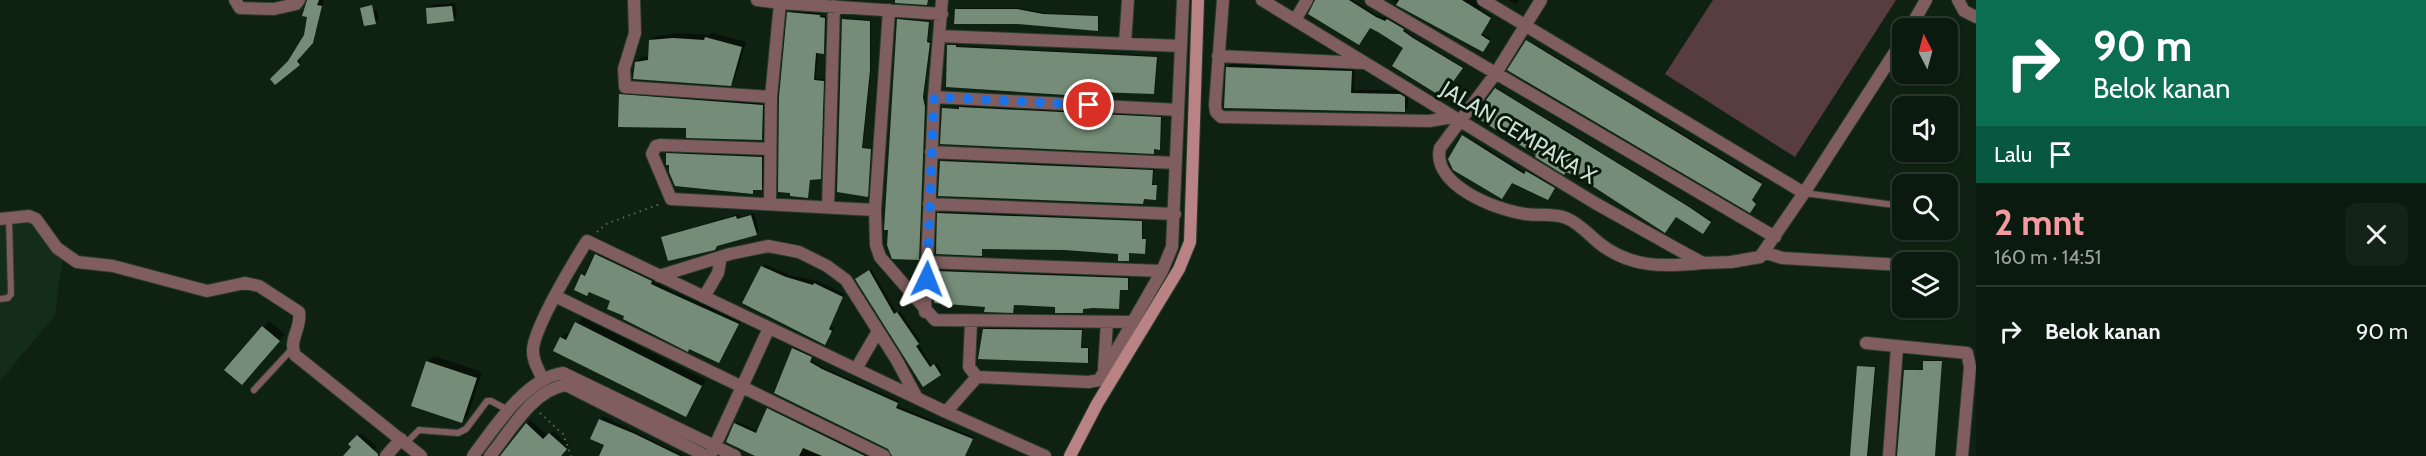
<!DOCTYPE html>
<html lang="id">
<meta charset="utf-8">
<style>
:root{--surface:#0b1a0e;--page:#142317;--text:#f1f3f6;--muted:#9aa19e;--line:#2b382e;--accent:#f49aa0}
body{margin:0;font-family:Cabin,sans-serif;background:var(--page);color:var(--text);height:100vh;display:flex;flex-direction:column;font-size:22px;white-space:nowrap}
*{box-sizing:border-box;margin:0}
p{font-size:20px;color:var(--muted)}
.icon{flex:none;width:33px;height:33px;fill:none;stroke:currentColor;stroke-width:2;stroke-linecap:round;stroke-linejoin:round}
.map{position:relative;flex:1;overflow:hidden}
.details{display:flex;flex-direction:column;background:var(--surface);width:450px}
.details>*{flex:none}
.top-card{background:#0b6e4f;color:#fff;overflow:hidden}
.needle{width:39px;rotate:354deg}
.tools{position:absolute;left:1892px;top:18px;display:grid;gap:12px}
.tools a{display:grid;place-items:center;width:66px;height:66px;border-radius:12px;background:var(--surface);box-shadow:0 2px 4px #0004,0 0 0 2px var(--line);font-size:30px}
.pin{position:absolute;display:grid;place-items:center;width:51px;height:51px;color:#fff;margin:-26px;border:3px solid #fff;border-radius:50%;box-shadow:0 2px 6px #0007}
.me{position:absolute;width:66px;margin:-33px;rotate:2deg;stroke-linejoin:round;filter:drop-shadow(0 0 4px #0008)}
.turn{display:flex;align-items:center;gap:21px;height:126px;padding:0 18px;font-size:27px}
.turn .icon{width:78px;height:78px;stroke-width:2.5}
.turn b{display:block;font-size:42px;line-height:51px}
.then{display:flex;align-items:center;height:57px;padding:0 18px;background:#0003;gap:12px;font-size:22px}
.round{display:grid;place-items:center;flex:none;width:63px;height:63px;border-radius:12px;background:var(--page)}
.head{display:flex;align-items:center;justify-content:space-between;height:102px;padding:0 18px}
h1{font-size:36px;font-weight:700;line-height:45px;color:var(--accent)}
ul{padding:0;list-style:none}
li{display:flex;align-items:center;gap:18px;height:90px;padding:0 18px;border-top:2px solid var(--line)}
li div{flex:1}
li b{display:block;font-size:22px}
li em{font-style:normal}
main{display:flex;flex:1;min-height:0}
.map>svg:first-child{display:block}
</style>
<main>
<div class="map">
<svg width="1976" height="456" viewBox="0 0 1976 456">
<rect width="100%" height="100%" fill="#0f2212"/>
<path fill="#132d18" d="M36,213L62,261L55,315L0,381V221Z"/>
<path fill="#573d3e" d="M1713,0H1896L1795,157L1665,74Z"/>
<path fill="#0007" d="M308,0H324L314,40L298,58L301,62L275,83L305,36L309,15Z
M1316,0H1353L1378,16L1389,18L1405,27L1403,29L1414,37L1463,67L1442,95L1405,48L1379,31Z
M1392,0H1476L1482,7L1480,9L1492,16L1481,33L1491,39L1483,51Z
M1508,0H1519L1516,4Z
M455,3L457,16L453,20L427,9L431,5Z
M958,8H1019L1045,13L1099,15V28L956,10Z
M377,10L379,19L375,23L367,11Z
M791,11L821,13V16H826L825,50L818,52L816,79H825L822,176L811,178L808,196Z
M845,18L871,20V68L863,147L872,148L867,196L851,194Z
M900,18L930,21L928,41L931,42L924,95L926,105L918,258Z
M680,33L709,35L712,33L746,42L735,79L730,84L636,62L642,57L650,56V41L656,36Z
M1528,40L1762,182L1752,198L1757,202L1751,210Z
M950,44H957V46L1158,56L1155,91L1097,90L1095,96Z
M1231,64L1355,68L1354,90H1404L1408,93V107L1404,111L1228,67Z
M1497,88L1711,220L1704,231L1676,215L1665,231L1476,116Z
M622,93L764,103V137L762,139L688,127L620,95Z
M962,106L1162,116L1161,147L1155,148L1153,152L943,109L960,108Z
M1464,134L1526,173L1528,170L1556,187L1549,197Z
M670,152L764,155V187L755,188L752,192L668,154Z
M943,160L1154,169L1153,184H1157V197L1144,198L1142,203Z
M941,212L1143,220V238H1147L1146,251L1130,252L1128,260L1120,253L1065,249L983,247L981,254L939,213Z
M754,213L759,230L756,233L662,237L739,214L740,217Z
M599,252L654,278L653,280L669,289L741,321L721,358L626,316L612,300L590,292L587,295L583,275L588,273Z
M765,264L789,275L818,281L845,294L830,326L834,328L825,343L762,267Z
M871,269L897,313L900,311L920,341L918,343L932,366L937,363L943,372L924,385L860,277Z
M939,270L1129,277V287L1121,288L1118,307H1084L1082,312L1057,305L1015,304L1013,311L986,306L937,271Z
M582,317L706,380L691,409L685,415L561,338L567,333L571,335Z
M269,321L285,334L248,378L227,370Z
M986,328L1083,329L1082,347H1089V360L984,329Z
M795,346L813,355L811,360L824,368L899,401L897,406L974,437L966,454L964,456H894L793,349Z
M434,356L482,372L468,415L462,421L413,405L428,361Z
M1926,360H1942L1935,456H1899L1905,371L1925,369Z
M1859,366H1876L1868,456H1851Z
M771,407L871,456H758L735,424L738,422L758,431Z
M603,416L682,455V456H600L606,444L600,420Z
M530,420L548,436L553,431L569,445L559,456H502Z
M361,433L377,447L372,452L376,456H346L353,447L350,444Z"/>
<path fill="#758d78" d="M307,0H319L317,5L322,6L313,43L297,61L300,65L275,85L270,79L288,61L304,35L307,17L302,16Z
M895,0H928L927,5L895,3Z
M1315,0H1349L1376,17L1385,21L1387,19L1404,29L1403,31L1413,38L1463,68L1442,97L1392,66L1403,48L1378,32L1370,28L1359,45L1308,14Z
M1399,0H1462L1491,18L1481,35L1490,41L1483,52L1396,5Z
M372,5L376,24L364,26L360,8Z
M452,6L454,21L427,24L426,8Z
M955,9H1017L1043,14L1098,16V31L1018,24H954Z
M787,12L820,15V17L825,18L824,54L816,53L814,80L824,81L821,179L810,180L808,198L790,196V193L778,192L779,97Z
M842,19L870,21V70L862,148L871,149L868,197L837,192Z
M897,19L929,22L927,42L930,43L923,97L925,107L919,260L892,259L887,245L888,230H884Z
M705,37L742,47L731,86L633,79L635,62L648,60L649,40L673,38L704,40Z
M1526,40L1762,184L1752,200L1756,204L1750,213L1507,70Z
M947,45H956V47L1157,57L1154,94L1096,92V97L946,87Z
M1226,67L1352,71L1351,93L1400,94L1405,97V112L1224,108Z
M1495,88L1689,207L1711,222L1703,234L1676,217L1665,233L1583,180L1566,172L1564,175L1535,157L1536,155L1474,116Z
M619,94L763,105L762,140L686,138V128L618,127Z
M959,107L1161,117L1160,150L1154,149V154L940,144L942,108L959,109Z
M1462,135L1524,174L1526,171L1555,188L1548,200L1512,183L1502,199L1453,170L1448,159Z
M666,153L762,157V190H753V194L675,186L669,172V165H666Z
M940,161L1153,170L1152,185H1157L1156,200L1144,199L1143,204L938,196Z
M937,213L1142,221V239H1146L1145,254L1129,253V261H1118V254L1065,250L982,249V256L936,254Z
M751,215L757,235L717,246L715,250L668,261L661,237L736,216L737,219Z
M595,254L652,281L651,284L666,291L739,324L719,363L689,349L688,352L623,319L624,316L607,309L610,301L589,292L587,296L574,290L581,274L585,276Z
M761,266L786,277L813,285L814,283L843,297L829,329L832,331L825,345L742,303Z
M869,270L894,314L897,312L919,344L916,346L930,367L934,364L941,375L923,387L855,279Z
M936,271L1128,278V290H1120L1119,309L1093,308L1083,309V313H1055V307L1014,305L1013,313L984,312L985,307L934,303Z
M575,322L702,386L686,417L553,351L560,337L566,340Z
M262,326L280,341L242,385L224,370Z
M983,329L1082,330L1081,348H1088V363L978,359Z
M792,348L812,357L810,362L822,369L898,403L896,408L973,439L965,456H892L888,449L774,393Z
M426,361L477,378L462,423L411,406Z
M1923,361H1942L1935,456H1897L1904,370H1923Z
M1857,366L1875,367L1867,456H1850Z
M767,408L865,456H822L803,448L799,456H755L726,442L734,423L756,433Z
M599,419L635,434L680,456H599L604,445L590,439Z
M526,423L543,439L549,433L567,449L561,456H500Z
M357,435L378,454V456H343L351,447L348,444Z"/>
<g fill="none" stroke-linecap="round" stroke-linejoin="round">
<g stroke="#2a3c2d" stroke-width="8">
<path id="lane" d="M1804,193L1902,206
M0,299L8,298L11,294L9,218
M254,390L292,349
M406,443L419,430L458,433L466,429L487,401H491L508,410"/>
</g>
<g stroke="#2a3c2d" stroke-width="14">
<path id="street" d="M235,0L240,8L274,9L296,4L299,0
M634,0L635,33L624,69L625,87L771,97
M757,0L780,3
M1223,0L1215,105L1216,112L1221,117L1429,121L1453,117
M1262,0L1595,203L1677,249L1703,263L1731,262L1760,257L1804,193L1483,0
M1371,0L1775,237
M1541,0L1496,73L1440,148C1431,185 1496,210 1525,214C1539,216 1553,213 1566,218C1579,223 1588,234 1599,243C1630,268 1664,267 1702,263
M1958,0L1964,11L1976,17
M1295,20L1307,0
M1910,28L1926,0
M939,36L1180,46
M1125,43L1128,0
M1218,56L1363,63
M934,97L1178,110
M770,149L660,145L656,146L652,154L671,199L875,210L876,245L880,257L935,320L1133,322
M931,152L1176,163
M1804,193L1902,41
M770,203L771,97L780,3L942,14
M929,204L1175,214
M828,207L834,6
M875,210L889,10
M0,219L29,216L36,219L57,248L77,262L113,266L207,291L245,283L259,286L299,312C302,328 288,340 295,355L421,456
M1764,252L1782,258L1902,265
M928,262L1162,271
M659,276L730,254L768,246L799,252L827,266L846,280L896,359L917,398
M555,296L884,456
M704,297L718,273L721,257
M925,312L934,97L942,0
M971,322L969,367L977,377L1089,382L1099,380L1104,372L1162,271L1172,247L1183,0
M1866,343L1967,353L1970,367L1962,456
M1104,368L1107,322
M856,369L878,331
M543,380C539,370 532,361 533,349C535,326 573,263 587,241L946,412L1045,456
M946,412L977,377
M712,452L769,328
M386,456L401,439
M473,456C494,428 526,378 563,373L735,456
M490,456C510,432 532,390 566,385L706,456
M1889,456L1897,347"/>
</g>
<g stroke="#2a3c2d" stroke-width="14">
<path id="secondary" d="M1070,456L1097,404L1179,269L1190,242L1198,0"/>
</g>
<path stroke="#576759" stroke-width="2" stroke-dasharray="1.5 4.5" stroke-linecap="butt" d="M597,232L606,224L660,204
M540,413L563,434L571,456"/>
<use href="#lane" stroke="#805d5f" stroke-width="6"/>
<use href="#street" stroke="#805d5f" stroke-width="12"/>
<use href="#secondary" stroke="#b98284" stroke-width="12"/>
</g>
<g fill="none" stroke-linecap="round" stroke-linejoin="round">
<path stroke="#1a73e8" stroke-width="10" stroke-dasharray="0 18" d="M927,279L934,97L1089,105"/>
</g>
<g text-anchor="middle" stroke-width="6" stroke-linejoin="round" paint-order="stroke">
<g font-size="22" fill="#d2ded3" stroke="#061909">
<text transform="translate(1519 132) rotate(31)" y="8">JALAN CEMPAKA X</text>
</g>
</g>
</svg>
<div class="tools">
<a><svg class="needle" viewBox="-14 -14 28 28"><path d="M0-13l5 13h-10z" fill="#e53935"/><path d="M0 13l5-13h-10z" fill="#9aa19e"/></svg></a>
<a><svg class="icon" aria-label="sound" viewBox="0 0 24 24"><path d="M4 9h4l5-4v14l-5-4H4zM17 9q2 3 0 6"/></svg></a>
<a><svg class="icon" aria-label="search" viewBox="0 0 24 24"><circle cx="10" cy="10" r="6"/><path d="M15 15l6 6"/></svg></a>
<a><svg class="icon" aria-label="layers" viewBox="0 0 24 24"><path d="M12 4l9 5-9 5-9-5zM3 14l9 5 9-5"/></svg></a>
</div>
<div class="pin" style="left:1089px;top:105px;background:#d93025"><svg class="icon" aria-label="arrive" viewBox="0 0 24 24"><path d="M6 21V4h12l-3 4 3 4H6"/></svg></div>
<svg class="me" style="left:927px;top:279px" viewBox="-20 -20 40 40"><path d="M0-17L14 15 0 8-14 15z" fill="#1a73e8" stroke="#fff" stroke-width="4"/></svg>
</div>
<section class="details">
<div class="top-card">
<div class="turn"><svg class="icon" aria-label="right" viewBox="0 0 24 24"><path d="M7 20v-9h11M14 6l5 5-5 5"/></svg><div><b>90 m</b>Belok kanan</div></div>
<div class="then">Lalu<svg class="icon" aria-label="arrive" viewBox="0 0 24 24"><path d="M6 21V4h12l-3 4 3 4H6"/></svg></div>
</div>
<div class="head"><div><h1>2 mnt</h1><p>160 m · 14:51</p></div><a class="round"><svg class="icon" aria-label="close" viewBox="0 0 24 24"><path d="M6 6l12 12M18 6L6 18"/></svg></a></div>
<ul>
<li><svg class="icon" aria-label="right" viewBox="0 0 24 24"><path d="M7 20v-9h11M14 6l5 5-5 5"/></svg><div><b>Belok kanan</b></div><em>90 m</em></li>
</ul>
</section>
</main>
